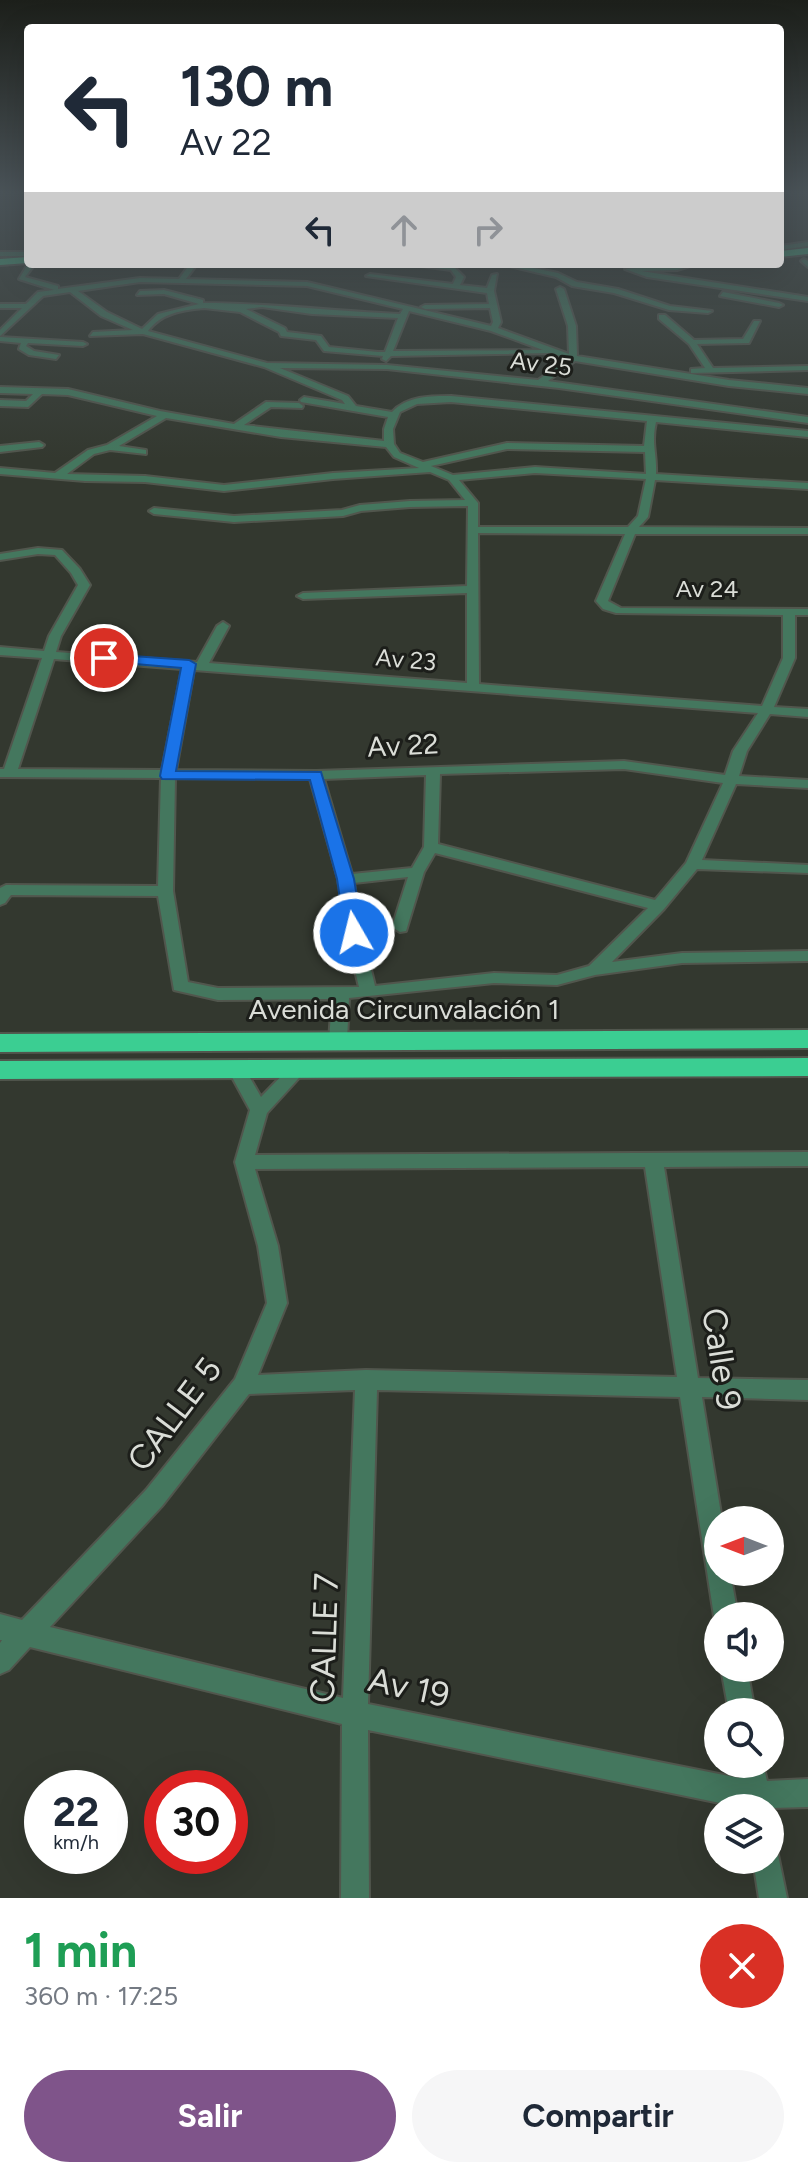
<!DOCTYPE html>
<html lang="es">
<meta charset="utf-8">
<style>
:root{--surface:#fff;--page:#f6f6f7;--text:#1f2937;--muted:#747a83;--accent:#7f548a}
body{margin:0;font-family:Figtree,sans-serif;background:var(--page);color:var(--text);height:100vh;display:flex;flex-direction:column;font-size:30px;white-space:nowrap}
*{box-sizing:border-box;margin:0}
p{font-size:26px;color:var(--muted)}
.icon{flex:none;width:44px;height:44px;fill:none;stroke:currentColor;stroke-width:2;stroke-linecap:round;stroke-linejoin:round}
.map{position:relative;height:1898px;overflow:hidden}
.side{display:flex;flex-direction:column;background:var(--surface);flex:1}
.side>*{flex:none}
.hud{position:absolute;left:24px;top:24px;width:760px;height:244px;border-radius:8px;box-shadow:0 8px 32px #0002;background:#fff;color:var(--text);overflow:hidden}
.needle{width:52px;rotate:270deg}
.fabs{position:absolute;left:704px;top:1506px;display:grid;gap:16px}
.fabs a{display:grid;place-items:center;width:80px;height:80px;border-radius:50%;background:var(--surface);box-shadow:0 8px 32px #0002;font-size:40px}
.speed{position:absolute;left:24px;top:1770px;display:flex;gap:16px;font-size:40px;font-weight:700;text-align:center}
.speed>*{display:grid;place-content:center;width:104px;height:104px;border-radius:50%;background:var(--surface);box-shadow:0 8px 32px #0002;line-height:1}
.speed small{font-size:20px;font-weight:400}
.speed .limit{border:12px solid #d22;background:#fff;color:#111}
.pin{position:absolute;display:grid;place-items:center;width:68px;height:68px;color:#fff;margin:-34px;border:4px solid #fff;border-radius:50%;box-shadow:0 2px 8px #0007}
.me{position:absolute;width:88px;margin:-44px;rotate:352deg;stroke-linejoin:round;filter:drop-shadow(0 0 6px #0008)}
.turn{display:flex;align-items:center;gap:28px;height:168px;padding:0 24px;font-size:36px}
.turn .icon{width:104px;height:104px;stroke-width:2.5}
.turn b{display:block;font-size:56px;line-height:68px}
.lanes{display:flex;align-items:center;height:76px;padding:0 24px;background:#0003;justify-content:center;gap:40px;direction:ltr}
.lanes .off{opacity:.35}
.round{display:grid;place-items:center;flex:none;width:84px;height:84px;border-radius:42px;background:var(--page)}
.head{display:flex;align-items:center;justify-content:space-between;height:136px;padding:0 24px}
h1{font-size:48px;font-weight:700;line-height:60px;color:#1e9e55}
.button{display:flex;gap:16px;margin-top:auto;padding:16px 24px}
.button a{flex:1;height:92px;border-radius:48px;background:var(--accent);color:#fff;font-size:32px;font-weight:700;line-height:92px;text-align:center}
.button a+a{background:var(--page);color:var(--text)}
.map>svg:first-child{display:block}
</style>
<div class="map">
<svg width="808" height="1898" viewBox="0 0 808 1898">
<rect width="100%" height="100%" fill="#33382f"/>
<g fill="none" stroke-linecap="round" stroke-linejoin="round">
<g stroke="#51564d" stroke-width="4">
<path id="street" d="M808,242V246L780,250V246Z
M0,252H28V256H0Z
M804,259L808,261V267L801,261Z
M28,264H35L25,277L58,286V289L140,278L179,279L190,264H197L186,279L307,282L491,326L493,322L490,308L425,309L421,307L425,305L489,304L487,293L366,276L370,274L453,284L456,277L451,270L421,266H453L464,277L460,285L487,288L492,275L497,274L494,291L501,322L498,328L569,354L568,326L556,289L560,287L564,289L576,326L577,356L729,380L808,388V394L729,386L575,361L548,381L808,417V423L559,388L387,369L280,368L348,396L356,406L392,412C407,396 430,396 451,396L808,431V437L656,422C651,444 657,453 656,474L808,483V489L655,480L648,517L639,527L808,528V534H635L608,601L621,608L808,609V615H795V658L774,707L808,709V717L770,714L747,751L739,776L808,780V788L736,784L702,860L808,865V873L697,869L664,909L612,962L682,953L808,951V961L682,963L595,975L557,985L494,983L349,998L347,1041L344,1045H332L329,1041L332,999L218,1000L174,990L158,896L11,895L5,903L0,905V888L6,885L158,886L161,778L0,777V769H4L42,658L0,655V647L44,651L49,636L78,585L71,573L55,555L38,554L0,560V554L38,548L62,550L80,569L90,585L61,636L56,652L197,662L217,626L223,622L229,626L209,663L467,683V593L303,599L297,596L303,593L467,586L468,506L410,507L361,511L343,516L234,522L154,514L149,511L154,508L234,516L342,510L360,505L410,501L465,500L449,480L430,472L333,479L224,491L145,482L85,481L0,474V468L55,473L88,450L107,445L157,416L68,395L42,394L28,407L0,406V400L26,401L33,394L0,393V387L68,389L160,411L234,424L266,402L299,403L303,406L302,408L271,407L244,425L384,441V429L388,417L301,402L300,400L304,397L345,404L342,400L264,367L143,334L90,336L93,332L133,330L101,316L70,292L43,296L0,336V330L22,308H0V304H26L38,292L54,290L19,279ZM140,282L307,286L403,309L400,314C334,311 268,303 203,303V300L164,290L140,291L137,295L164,294L199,304L158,314L142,329L107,312L78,291ZM262,307L312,314L398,318L385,352H378L329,347L321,336L287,332L285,328L246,309ZM204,308L240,312L279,332L281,336L316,340L324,351L383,356L382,359L386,361L391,356L552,353L567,359L538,380L387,365L267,363L148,331C161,313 183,310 204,308ZM409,311L491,331L543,350L393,351ZM451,402L647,421L644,446L507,443L423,462L400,453L394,444L393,429L400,412L417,404ZM166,418L281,437L386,447L394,457L419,468L333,473L224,485L145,476L67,474L94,454L110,450L146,454V450L119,446ZM507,449L645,452L646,474L535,467L453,475L431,466ZM535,473L646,479L638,516L628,527H478V503L459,480ZM478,533L625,534L596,601L603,609L616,613L783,615V658L762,706L479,684ZM54,659L182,669L162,770L18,769ZM194,670L758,713L733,751L725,775L624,761L316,771L176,770ZM624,769L723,783L686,863L655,900L438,844L440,774ZM426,775L424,847L412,868L352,874L324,779ZM175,778L310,779L338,879L346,933L359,987L218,988L188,982L173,891ZM435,853L648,908L589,966L557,975L494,973L375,986L362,933L354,883L408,877L392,927L400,932L406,931L424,872Z
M501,264H514L558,273L577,282L618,289L670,306L712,311L708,313L669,310L614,293L572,286L556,277Z
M685,264H697L677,270L641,271L808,297V301L647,277L625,269Z
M723,292L779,303L783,305L779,307L720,296Z
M659,315H665L694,340L743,339L754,321H760L749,343L697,344L713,368L808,366V370L691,373V369L705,368L689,344L659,319Z
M0,337L83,342L87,344L83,346L28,343L26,346L34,351L59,355L56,359L29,355L19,349L21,343L0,341Z
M39,442L44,445L42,447L0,452V446Z
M236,1062L242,1064L261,1097L293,1064H305L308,1068L267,1113L255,1155L808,1152V1166L664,1167L698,1378L808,1380V1400L702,1397L722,1520H718V1572H730L738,1616H718V1625L714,1616L680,1397L377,1390L368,1704L739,1778L737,1764H763L767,1781L808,1779V1807L772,1808L770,1812V1808H744L368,1730L369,1898H341L342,1724L30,1647L9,1670L0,1674V1643L2,1640H0V1614L22,1620L146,1490L235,1379L267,1303L258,1246L235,1162L250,1110L227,1068L230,1064ZM645,1167L677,1377L366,1370L258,1375L287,1303L278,1246L255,1169ZM355,1390L343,1698L50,1627L162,1506L249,1394Z
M721,1668H747L755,1712H729Z
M770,1847L777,1850L787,1898H759L753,1860H770Z"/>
</g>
<g stroke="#51564d" stroke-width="4">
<path id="primary" d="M808,248V254L780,257V251Z
M28,257V263L0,265V259Z"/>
</g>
<g stroke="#51564d" stroke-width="4">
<path id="highway" d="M808,1030V1048L0,1052V1034Z
M808,1058V1076L0,1079V1061Z"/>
</g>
<use href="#street" fill="#44775e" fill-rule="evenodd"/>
<use href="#primary" fill="#42b683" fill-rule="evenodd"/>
<use href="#highway" fill="#3bce92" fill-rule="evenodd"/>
</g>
<linearGradient id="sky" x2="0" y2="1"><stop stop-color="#1c1f1a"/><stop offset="0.42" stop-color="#4a5358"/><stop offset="1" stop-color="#4a5358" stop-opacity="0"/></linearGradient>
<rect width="808" height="459" fill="url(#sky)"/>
<path fill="#1a73e8" stroke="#114b97" stroke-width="2" d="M104,654L189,660L196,664L176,771L321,772L354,879L363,933L360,937L354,938L345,933L337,879L310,780L162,779L160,776L181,668L100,661V655Z"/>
<g text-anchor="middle" stroke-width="6" stroke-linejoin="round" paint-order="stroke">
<g font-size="24" fill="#daddd7" stroke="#1c1e1a">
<text transform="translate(541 364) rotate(7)" y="8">Av 25</text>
<text x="707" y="597">Av 24</text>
<text transform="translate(406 660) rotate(5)" y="8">Av 23</text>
</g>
<g font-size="28" fill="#daddd7" stroke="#1c1e1a">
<text transform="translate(403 745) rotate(-3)" y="10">Av 22</text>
<text x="404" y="1019">Avenida Circunvalación 1</text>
</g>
<g font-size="34" fill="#daddd7" stroke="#1c1e1a">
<text transform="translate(722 1359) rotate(81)" y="12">Calle 9</text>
<text transform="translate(174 1414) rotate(-53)" y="12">CALLE 5</text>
<text transform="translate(324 1638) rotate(-88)" y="12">CALLE 7</text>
<text transform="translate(409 1687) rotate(12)" y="12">Av 19</text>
</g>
</g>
</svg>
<div class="fabs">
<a><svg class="needle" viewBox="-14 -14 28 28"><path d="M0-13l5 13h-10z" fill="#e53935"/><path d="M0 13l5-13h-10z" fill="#747a83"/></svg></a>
<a><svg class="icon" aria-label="sound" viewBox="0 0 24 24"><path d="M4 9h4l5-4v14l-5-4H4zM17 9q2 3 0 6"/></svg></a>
<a><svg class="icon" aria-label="search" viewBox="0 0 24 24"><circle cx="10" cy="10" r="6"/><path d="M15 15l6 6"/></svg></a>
<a><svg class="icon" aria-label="layers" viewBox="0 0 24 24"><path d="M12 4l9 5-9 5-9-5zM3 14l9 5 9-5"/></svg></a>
</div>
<div class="speed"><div>22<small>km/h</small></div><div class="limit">30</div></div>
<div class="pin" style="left:104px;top:658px;background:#d93025"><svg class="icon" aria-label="arrive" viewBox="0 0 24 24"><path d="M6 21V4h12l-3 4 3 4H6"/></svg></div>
<svg class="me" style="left:354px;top:933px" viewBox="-20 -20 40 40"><circle r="17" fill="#1a73e8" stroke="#fff" stroke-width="3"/><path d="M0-11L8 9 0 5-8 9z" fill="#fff"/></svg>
<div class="hud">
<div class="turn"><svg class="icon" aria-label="left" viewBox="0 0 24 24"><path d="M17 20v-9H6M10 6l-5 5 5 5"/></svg><div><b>130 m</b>Av 22</div></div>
<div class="lanes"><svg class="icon" aria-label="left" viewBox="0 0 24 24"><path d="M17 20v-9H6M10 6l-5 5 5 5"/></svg><svg class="icon off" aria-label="ahead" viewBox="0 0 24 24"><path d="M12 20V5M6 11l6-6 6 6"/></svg><svg class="icon off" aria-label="right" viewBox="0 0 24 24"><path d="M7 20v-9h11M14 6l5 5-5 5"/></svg></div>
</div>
</div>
<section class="side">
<div class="head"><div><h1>1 min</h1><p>360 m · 17:25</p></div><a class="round" style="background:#d93025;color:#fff"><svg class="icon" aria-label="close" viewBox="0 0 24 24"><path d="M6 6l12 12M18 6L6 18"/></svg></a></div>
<div class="button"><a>Salir</a><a>Compartir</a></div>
</section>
